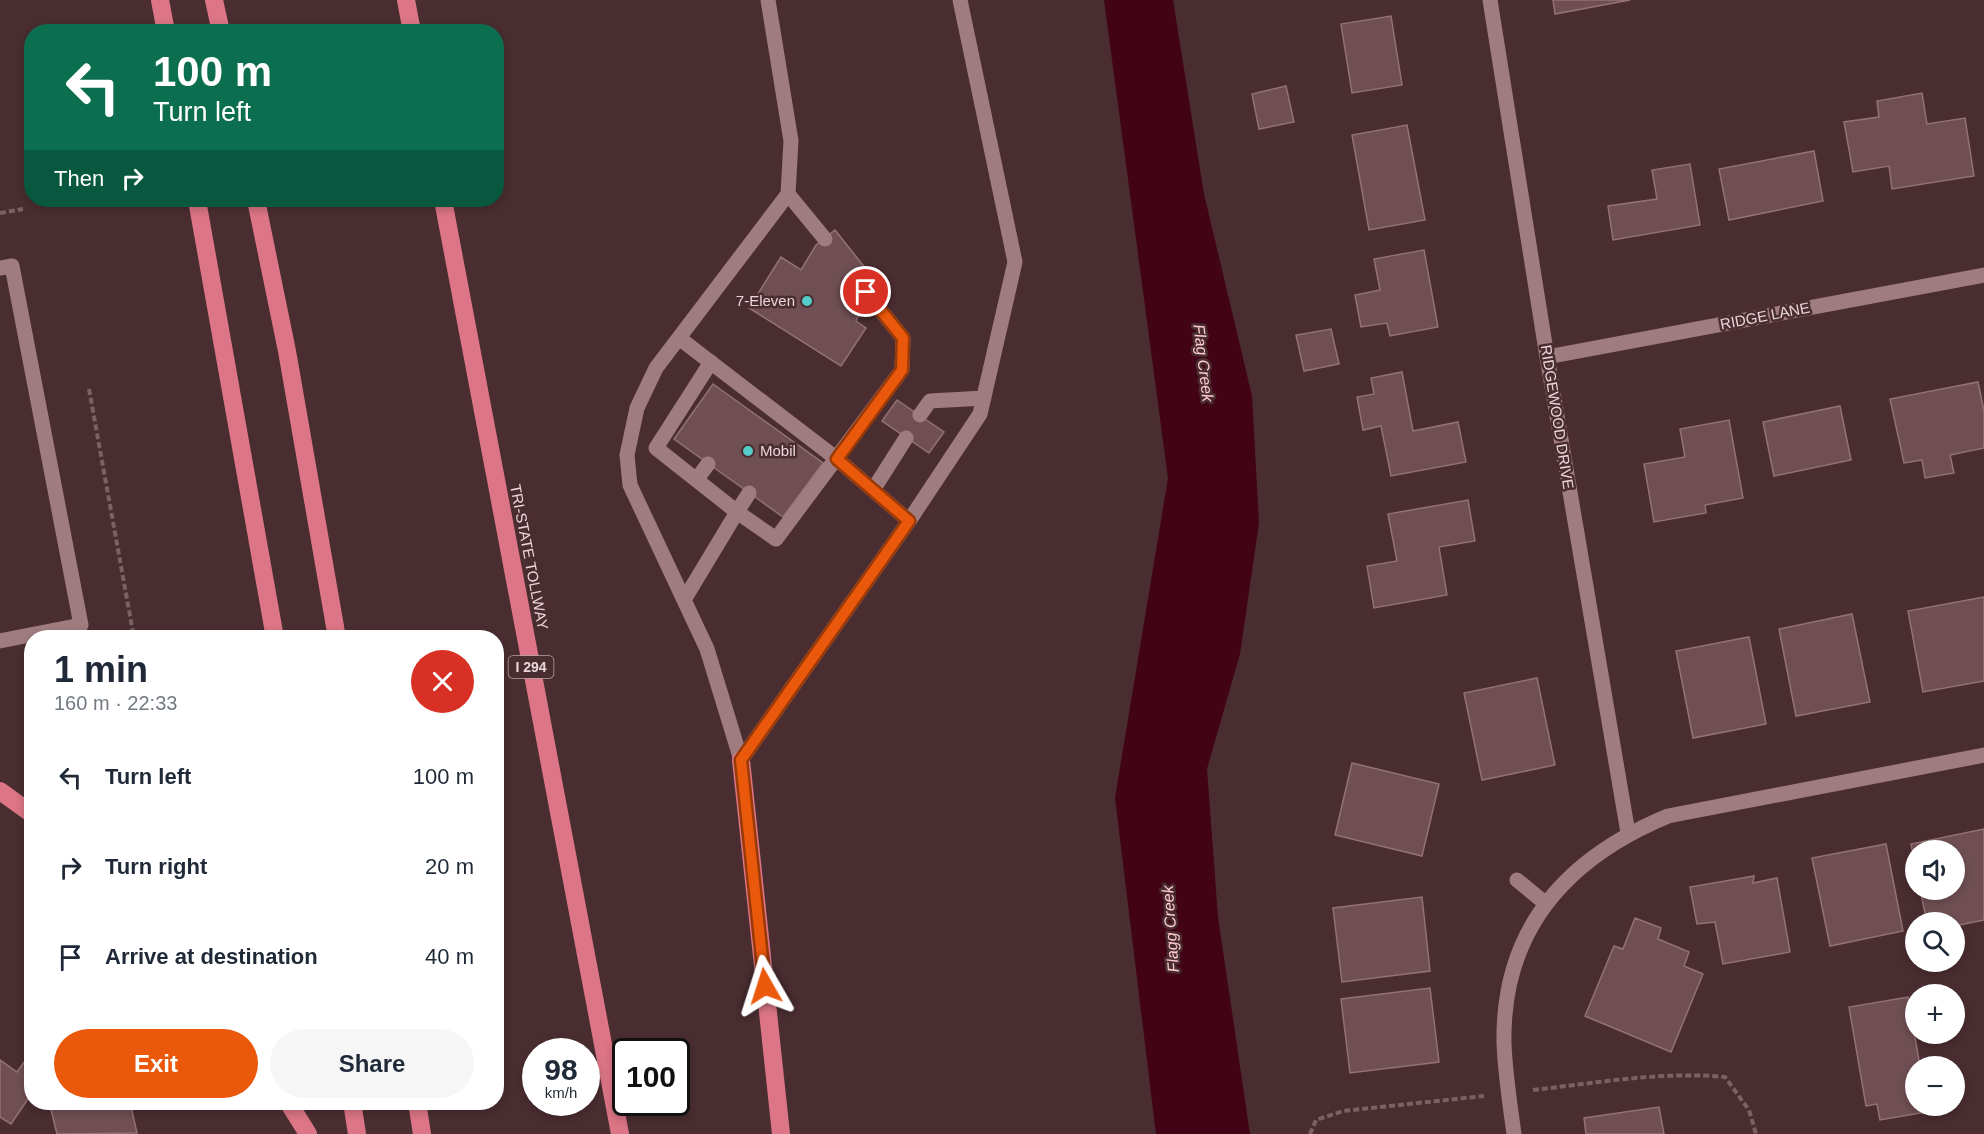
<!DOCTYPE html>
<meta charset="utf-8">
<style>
:root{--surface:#fff;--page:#f6f6f7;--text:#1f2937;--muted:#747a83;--accent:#ea580c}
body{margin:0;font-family:Arial,sans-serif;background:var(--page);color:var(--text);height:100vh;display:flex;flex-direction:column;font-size:22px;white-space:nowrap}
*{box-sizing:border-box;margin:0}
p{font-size:20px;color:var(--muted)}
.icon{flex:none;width:33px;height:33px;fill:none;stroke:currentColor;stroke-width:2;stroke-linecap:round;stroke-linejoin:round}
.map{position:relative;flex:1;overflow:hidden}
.sheet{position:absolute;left:24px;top:630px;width:480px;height:480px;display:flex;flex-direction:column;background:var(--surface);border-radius:24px;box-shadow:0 3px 9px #0003}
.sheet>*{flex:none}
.guide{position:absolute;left:24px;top:24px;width:480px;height:183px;border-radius:24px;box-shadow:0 3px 9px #0003;background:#0b6e4f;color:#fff;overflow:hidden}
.buttons{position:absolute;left:1905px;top:840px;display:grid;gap:12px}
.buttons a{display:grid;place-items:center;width:60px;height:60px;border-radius:50%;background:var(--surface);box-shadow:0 3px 9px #0003;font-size:30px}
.speed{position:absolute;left:522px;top:1038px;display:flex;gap:12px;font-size:30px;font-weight:700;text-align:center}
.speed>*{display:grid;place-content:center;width:78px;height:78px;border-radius:50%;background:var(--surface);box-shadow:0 3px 9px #0003;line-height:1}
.speed small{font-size:15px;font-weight:400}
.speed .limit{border:3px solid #111;border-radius:9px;background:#fff;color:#111}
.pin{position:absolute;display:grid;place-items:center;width:51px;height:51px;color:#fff;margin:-26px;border:3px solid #fff;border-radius:50%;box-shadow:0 2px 6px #0007}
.me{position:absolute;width:66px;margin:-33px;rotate:354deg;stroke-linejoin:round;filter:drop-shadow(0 0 4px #0008)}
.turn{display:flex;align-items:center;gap:21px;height:126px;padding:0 30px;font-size:27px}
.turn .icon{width:78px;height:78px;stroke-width:2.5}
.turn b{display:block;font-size:42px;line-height:51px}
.then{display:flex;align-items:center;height:57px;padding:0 30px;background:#0003;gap:12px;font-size:22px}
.round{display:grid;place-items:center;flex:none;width:63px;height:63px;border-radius:32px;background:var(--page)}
.headline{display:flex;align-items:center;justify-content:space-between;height:102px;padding:0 30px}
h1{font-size:36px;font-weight:700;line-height:45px}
.primary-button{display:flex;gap:12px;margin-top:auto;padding:12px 30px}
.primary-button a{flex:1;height:69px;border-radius:36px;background:var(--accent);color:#fff;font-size:24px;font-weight:700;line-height:69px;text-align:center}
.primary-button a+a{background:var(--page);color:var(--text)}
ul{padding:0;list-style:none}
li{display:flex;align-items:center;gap:18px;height:90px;padding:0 30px}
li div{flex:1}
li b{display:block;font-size:22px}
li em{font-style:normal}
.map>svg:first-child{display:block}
</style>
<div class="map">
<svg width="1984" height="1134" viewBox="0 0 1984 1134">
<rect width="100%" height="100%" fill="#4a2d31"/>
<path fill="#410315" d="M1104,0H1173L1204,194L1252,396L1259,523L1240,654L1207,769L1218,917L1250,1134H1156L1115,798L1168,478Z"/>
<path fill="#6f4f53" stroke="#937174" stroke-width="1.5" d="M1553,0H1630L1555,14Z
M1391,16L1402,85L1352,93L1341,24Z
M1286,86L1294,122L1259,129L1252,94Z
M1922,93L1927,124L1965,118L1974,176L1892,189L1889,166L1853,172L1844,122L1879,117L1877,101Z
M1407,125L1425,220L1369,230L1352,135Z
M1814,151L1823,201L1729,220L1719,169Z
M1690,164L1700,225L1613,240L1608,206L1657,199L1652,170Z
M835,230L877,283L859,298L865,305L856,321L866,328L841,366L749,308L781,257L801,270L816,245Z
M1424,250L1438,327L1390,336L1387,323L1361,327L1355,295L1380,290L1374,259Z
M1331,329L1339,364L1304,371L1296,335Z
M1402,372L1413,431L1458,422L1466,462L1391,476L1381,426L1363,430L1357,397L1374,394L1371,378Z
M1978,382L1984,411V448L1950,455L1954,473L1925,478L1922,460L1904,463L1890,399Z
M713,384L823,463L783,517L674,439Z
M897,400L944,432L929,453L882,421Z
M1840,406L1851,460L1774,476L1763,422Z
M1729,420L1743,498L1705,505L1706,513L1654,522L1644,464L1685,457L1680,429Z
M1468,500L1475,541L1439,547L1447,595L1374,608L1367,566L1397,561L1388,514Z
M1984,597V681L1923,692L1908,611Z
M1852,614L1870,702L1796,716L1779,629Z
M1749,637L1766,724L1693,738L1676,651Z
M1537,678L1555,765L1482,780L1464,693Z
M1352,763L1439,784L1422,856L1335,835Z
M1984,829V920L1954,926V922H1927L1920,890H1954V850H1916V868L1911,844Z
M1886,844L1903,931L1830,946L1812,858Z
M1754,876L1753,883L1777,878L1790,952L1723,964L1715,922L1697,924L1690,887Z
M1422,897L1430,971L1342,982L1333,908Z
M1635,918L1661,928L1658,939L1689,952L1684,966L1703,974L1671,1052L1585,1016L1614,946L1623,949Z
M1430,988L1439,1062L1350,1073L1341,999Z
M1908,997L1920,1066H1916V1106H1949V1108L1880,1120L1877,1104L1866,1106L1849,1007Z
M32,1051V1093L11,1124L0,1117V1060L17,1072Z
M83,1102H130L137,1133L57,1134L51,1110Z
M1659,1107L1664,1134H1586L1584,1118Z"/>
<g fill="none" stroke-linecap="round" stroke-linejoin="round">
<path stroke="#7b6164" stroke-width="4" stroke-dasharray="6 3" stroke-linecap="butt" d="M0,213L23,209
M89,389L134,638
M1533,1090C1596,1083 1662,1071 1725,1077L1749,1110L1756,1134
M1310,1134L1316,1120L1343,1111L1484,1096"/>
<path stroke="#9f7c80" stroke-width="15" d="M788,194L825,239
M0,268L12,266L81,625L0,641
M679,338L837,459L909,521
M920,415L930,401L984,398
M697,479L708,464
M873,490L906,438
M749,493L737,512L776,539L902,370L903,338L866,292
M684,600L737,512L656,448L711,362
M741,760L909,521L980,414L1015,262L960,0
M741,760L707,649L630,485L627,455L637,408L656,368L788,194L791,141L768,0"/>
<path stroke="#9f7c80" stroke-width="15" d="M1490,0L1547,357L1628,833
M1547,357L1984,275
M1517,880L1545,903
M1514,1134C1510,1104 1505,1073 1504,1043C1502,929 1567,858 1668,816L1984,755"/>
<path stroke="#dc7585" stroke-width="18" d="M160,0L166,32
M214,0L221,32
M406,0L412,32
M197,200L275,638
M256,200L287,351L337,638
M443,200L620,1134
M741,760L781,1134
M0,791L32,814
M288,1102L308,1134
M352,1102L357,1134
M417,1102L422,1134"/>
</g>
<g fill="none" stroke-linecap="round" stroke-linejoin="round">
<g stroke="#983908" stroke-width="15">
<path id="route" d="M765,986L741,760L909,521L837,459L902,370L903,338L866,292"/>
</g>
<use href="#route" stroke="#ea580c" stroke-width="10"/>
</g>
<g fill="#54cdc8" stroke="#4a2d31" stroke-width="2">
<circle cx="807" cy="301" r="6"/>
<circle cx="748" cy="451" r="6"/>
</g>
<g text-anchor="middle" stroke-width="5" stroke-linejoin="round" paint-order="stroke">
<rect fill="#4a2d31" stroke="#baa3a6" stroke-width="1.5" x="508.5" y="656" width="45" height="22" rx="4.5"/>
<g font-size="14" font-weight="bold" fill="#ead6d8">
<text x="531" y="672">I 294</text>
</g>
<g font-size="15" fill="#ead6d8" stroke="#4a2d31" text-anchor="end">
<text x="795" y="306">7-Eleven</text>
<text x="760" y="456" text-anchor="start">Mobil</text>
</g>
<g font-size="15" fill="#ead6d8" stroke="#4a2d31">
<text transform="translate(1765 316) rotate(-11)" y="5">RIDGE LANE</text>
<text transform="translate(1557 417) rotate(81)" y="5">RIDGEWOOD DRIVE</text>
<text transform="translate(529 557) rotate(79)" y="5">TRI-STATE TOLLWAY</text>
</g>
<g font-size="16" font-style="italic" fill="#ffccd1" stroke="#4a2d31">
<text transform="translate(1204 363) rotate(83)" y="6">Flag Creek</text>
<text transform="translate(1170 929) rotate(-94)" y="6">Flagg Creek</text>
</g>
</g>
</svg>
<div class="buttons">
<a><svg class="icon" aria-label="sound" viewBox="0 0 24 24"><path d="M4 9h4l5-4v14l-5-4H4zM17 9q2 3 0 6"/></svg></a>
<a><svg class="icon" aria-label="search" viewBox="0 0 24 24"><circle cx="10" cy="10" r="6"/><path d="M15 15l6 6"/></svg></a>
<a>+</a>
<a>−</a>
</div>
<div class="speed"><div>98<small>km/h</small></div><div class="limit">100</div></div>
<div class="pin" style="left:866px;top:292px;background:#d93025"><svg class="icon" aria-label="arrive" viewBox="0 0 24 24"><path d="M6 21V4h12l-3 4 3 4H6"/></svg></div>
<svg class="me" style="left:765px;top:986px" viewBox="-20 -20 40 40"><path d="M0-17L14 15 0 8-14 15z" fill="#ea580c" stroke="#fff" stroke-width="4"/></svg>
<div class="guide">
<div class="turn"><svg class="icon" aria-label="left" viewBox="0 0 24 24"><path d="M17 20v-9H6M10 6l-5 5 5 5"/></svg><div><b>100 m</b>Turn left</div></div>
<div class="then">Then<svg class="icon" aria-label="right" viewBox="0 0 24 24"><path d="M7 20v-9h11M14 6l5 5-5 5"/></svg></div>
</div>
<section class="sheet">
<div class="headline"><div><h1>1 min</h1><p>160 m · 22:33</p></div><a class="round" style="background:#d93025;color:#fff"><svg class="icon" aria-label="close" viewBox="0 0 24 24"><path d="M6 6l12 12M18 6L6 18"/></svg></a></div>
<ul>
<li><svg class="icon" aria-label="left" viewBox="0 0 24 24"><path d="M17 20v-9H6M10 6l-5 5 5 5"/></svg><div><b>Turn left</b></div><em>100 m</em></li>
<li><svg class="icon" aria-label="right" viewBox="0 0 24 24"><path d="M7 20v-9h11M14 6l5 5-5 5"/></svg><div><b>Turn right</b></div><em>20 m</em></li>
<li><svg class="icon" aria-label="arrive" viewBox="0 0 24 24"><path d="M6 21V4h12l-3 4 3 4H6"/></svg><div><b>Arrive at destination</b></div><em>40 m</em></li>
</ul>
<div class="primary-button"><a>Exit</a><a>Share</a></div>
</section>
</div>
